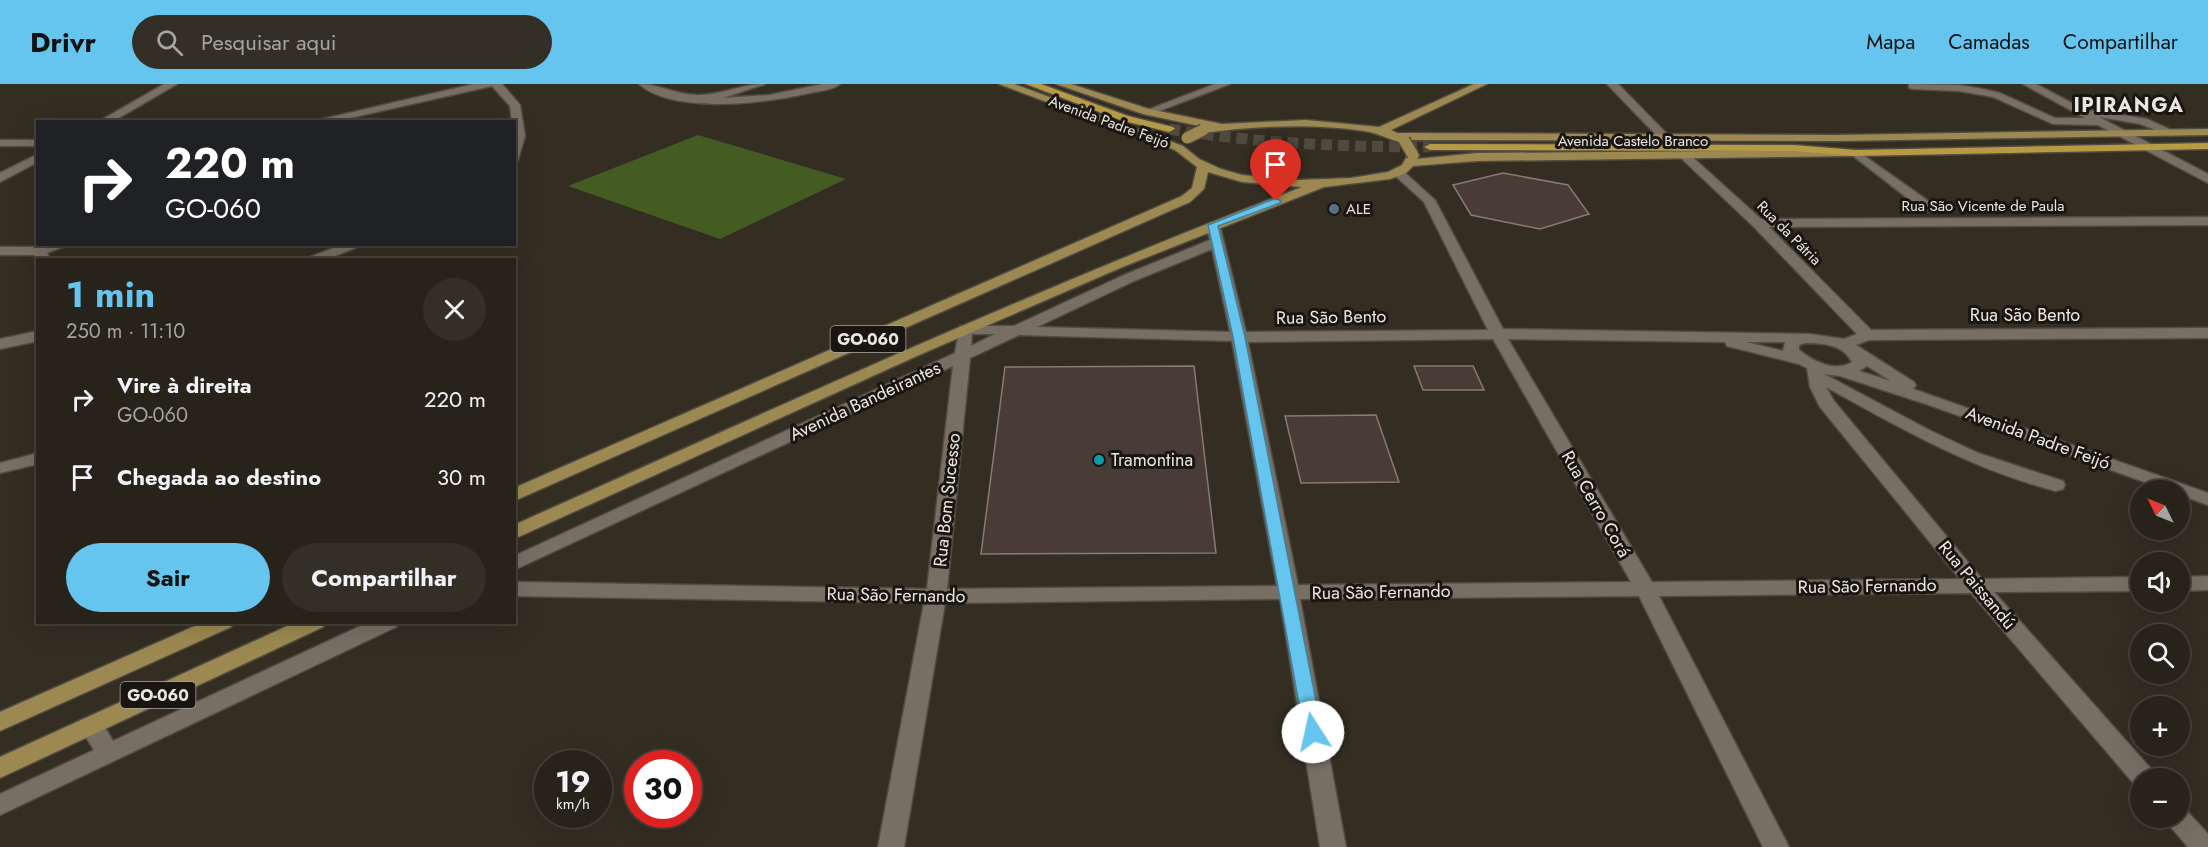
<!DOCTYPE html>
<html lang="pt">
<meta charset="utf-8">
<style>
:root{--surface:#27221a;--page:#332f27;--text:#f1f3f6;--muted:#a4a4a2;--line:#433f39;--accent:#65c5ee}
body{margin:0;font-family:Jost,sans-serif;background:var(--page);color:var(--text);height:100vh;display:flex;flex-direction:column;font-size:22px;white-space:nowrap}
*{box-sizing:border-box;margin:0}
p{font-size:20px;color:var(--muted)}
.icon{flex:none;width:33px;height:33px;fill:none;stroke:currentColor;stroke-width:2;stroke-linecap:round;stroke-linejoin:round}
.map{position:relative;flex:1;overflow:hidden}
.panel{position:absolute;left:36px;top:174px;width:480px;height:366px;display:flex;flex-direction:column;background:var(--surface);border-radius:0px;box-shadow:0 6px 24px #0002,0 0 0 2px var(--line)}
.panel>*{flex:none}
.hud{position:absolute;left:36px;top:36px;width:480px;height:126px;border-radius:0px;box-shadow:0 6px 24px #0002,0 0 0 2px var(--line);background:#202124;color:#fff;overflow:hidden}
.needle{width:39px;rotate:313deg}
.fabs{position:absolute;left:2130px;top:396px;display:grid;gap:12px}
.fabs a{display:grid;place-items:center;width:60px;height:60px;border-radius:50%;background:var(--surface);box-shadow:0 6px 24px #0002,0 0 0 2px var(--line);font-size:30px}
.speed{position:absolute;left:534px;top:666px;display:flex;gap:12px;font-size:30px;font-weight:700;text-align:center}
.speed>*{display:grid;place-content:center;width:78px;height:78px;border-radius:50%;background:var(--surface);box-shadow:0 6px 24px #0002,0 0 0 2px var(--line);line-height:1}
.speed small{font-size:15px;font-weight:400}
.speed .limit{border:9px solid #d22;background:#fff;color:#111}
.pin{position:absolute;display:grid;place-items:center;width:51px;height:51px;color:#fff;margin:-62px -26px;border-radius:50% 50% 50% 0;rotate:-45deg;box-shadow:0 0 6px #0007}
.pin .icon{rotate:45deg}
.me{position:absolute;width:66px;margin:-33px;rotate:350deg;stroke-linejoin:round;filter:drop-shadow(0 0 4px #0008)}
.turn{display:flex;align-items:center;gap:21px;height:126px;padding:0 30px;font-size:27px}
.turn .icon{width:78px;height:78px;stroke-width:2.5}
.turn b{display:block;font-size:42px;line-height:51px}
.round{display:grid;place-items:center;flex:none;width:63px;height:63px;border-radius:32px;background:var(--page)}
.overview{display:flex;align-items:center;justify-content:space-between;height:102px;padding:0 30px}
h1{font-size:36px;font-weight:700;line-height:45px;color:var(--accent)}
.cta{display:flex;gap:12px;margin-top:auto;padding:12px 30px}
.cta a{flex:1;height:69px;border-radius:36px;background:var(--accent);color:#111;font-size:24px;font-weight:700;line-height:69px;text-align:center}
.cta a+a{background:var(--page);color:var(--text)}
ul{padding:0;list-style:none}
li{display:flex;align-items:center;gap:18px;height:78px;padding:0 30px}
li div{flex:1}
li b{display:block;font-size:22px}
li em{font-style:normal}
header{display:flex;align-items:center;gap:36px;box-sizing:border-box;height:84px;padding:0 30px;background:var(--accent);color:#111}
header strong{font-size:28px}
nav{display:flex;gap:33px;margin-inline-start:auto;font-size:21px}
.search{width:420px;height:54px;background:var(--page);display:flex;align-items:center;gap:15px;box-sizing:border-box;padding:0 21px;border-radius:33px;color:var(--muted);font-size:22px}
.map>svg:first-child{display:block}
</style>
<header>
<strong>Drivr</strong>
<div class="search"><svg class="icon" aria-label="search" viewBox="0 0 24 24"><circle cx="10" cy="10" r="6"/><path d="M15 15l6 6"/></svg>Pesquisar aqui</div>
<nav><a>Mapa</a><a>Camadas</a><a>Compartilhar</a></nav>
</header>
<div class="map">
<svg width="2208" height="763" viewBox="0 0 2208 763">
<rect width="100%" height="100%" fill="#342d22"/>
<path fill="#445c22" d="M698,51L846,95L720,155L568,102Z"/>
<path fill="#493c37" stroke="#887973" stroke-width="1.5" d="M1503,89L1568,101L1589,130L1540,145L1471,131L1453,101Z
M1194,282L1216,469L981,470L1005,283Z
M1414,282H1473L1484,306H1423Z
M1376,331L1399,398L1301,399L1285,332Z"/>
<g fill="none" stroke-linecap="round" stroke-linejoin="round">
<path stroke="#4f493e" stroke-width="11" stroke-dasharray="11 6" stroke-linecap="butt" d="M1169,45C1256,59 1342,63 1430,63"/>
<g stroke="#514b42" stroke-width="3">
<path id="minor" d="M164,0H177L112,38H98Z
M474,0H502L520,21L525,52L518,76L514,77V38H512L510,22L492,2L332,38H310Z
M639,0C660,0 678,12 699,11C722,11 742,0 765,0L723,14L769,11L823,0H840C833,6 819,7 810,9C766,19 674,31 639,0Z
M1215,0H1230L1151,30L1147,31L1142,28Z
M1607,0H1618L1667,50V54H1659Z
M1909,0L1959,1L1978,4L2000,9L2055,34H2085L2023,0H2036L2089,28L2093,26L2147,35L2178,49L2172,52L2140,40L2099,33L2208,90V99L2098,41L2053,40L1993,13L1959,7L1913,5L1909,4Z
M0,56H38V62H0Z
M1856,66L1934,121L1935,124L1934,127H1924L1852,71L1850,69Z
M1685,68L1689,70L1761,135L2208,133V141L1769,143L1871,246L2208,244V254L1869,256L1856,261L1914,298L1916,301L1913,305L2208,409V421L2180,411V406H2167L1929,321L1840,292L1824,290L1929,346L1978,369L2063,397L2065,401L2063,405L2056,407C1973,386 1900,344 1826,303L1834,317L1982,495L2140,493V507L1994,508L2153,687L2156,694H2140V703L2135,701L1971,509L1659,512L1789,763H1763L1639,512L1300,515L1346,763H1320L1280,515L945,519L904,763H878L924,519L514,512V498L927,505L953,282L514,486V472L955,269L960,242H1014L1124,191L1210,156L1207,146L1209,143H1219L1221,146L1246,248L1488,246L1424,118L1392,89L1398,85L1402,86L1435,116L1503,245L1810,250L1844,255L1857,250L1753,142L1681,74V70ZM1212,165L1230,248L1037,243L1134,197ZM972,250H995L971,262ZM1019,251L1232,257L1277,502L947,505L970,274ZM1493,255L1631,498L1298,501L1248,258ZM1508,255L1725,258L1727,262L1799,280L1807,284L1810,303L1820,323L1960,495L1652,498ZM1746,258H1785L1783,267ZM1805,259C1822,259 1843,260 1852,278C1835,289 1813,277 1799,266V261ZM1867,282L1891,297L1859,287Z
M38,70V78L0,98V89Z
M47,160H70L47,169L51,176L38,177L34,171H0V163H38Z
M344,160H365L325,176H302Z
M38,247V257L0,265V255Z
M38,369V380L0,389V379Z
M2208,492V506L2180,507V493Z
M369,538H399L396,543L0,731V710L94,666L79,642L83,636C100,630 105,644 113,657Z
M2180,724L2187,727L2208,750V763H2188L2169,741L2166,734H2180Z"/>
</g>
<g stroke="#514b42" stroke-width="3">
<path id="major" d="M999,0H1014L1183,62L1199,75L1221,85L1242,91L1299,96L1351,94L1388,88L1402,81L1409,69L1413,67L1419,71L1417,75L1477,69L1854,66L1860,69L1854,72L1477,77L1413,82L1406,89L1390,95L1324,103L1120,184L919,271L514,455V441C775,324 1035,205 1302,103L1242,98L1208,88L1204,105L1190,118L514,417V404L1182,112L1192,104L1197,83L1175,66Z
M1056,0H1071L1149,25L1222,40L1306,36L1379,43L1474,0H1487L1391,46L1397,49L1837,51L2208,45V51L1837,57L1410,56L1404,59C1390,56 1379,49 1364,47C1312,39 1256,42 1203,49L1197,46L1204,43L1143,30Z
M204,538H234L231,543L0,647V628Z
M296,538H326L323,543L0,694V673Z"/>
</g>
<g stroke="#514b42" stroke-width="3">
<path id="highway" d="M1026,0H1041L1128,32L1173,43L1175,45L1169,48L1120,36Z
M2208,59V65L1856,72L1794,67L1430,66L1424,63L1430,60L1794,61L1856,66Z"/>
</g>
<use href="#minor" fill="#786f64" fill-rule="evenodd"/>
<use href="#major" fill="#9c8951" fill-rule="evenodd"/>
<use href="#highway" fill="#b49b44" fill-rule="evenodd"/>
<g stroke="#514b42" stroke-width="14" stroke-linecap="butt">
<path id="major-bridge" d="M1187,54L1203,46
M1404,56L1413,71"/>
</g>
<use href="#major-bridge" stroke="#9c8951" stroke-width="11"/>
</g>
<path fill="#65c5ee" stroke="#42809b" stroke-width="1.5" d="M1276,114L1281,117L1280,119L1218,142L1245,253L1322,648L1319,653L1313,655L1307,653L1304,648L1233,253L1208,141Z"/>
<circle fill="#5c6f8a" stroke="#191611" stroke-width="2" cx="1334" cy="125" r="6"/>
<circle fill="#0f9aa8" stroke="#191611" stroke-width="2" cx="1099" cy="376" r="6"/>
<g text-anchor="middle" stroke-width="6" stroke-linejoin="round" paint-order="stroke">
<g font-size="15" fill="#ebe6e0" stroke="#191611">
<text transform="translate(1109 38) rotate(20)" y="5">Avenida Padre Feijó</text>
<text x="1633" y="62">Avenida Castelo Branco</text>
<text x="1983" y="127">Rua São Vicente de Paula</text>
<text transform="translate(1789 149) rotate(45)" y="5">Rua da Pátria</text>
</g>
<g font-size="15" fill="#ebe6e0" stroke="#191611" text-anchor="start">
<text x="1346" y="130">ALE</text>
</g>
<g fill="#191611" stroke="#aca8a2" stroke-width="1.5">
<rect x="830.5" y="242" width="75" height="26" rx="4.5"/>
<rect x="120.5" y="598" width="75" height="26" rx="4.5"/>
</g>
<g font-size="16" font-weight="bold" fill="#ebe6e0">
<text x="868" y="261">GO-060</text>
<text x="158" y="617">GO-060</text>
</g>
<g font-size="18" fill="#ebe6e0" stroke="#191611">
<text x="2025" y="237">Rua São Bento</text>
<text transform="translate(1331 233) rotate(-1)" y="6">Rua São Bento</text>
<text transform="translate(865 317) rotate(-25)" y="6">Avenida Bandeirantes</text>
<text transform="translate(2038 354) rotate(20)" y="6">Avenida Padre Feijó</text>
<text transform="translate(947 416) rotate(-84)" y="6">Rua Bom Sucesso</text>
<text transform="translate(1596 420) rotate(60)" y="6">Rua Cerro Corá</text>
<text transform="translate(1977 501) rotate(50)" y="6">Rua Paissandú</text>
<text transform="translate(1867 502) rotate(-1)" y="6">Rua São Fernando</text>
<text transform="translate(1381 508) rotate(-1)" y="6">Rua São Fernando</text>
<text transform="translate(896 511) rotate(1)" y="6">Rua São Fernando</text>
</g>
<g font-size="18" fill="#ebe6e0" stroke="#191611" text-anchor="start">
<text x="1111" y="382">Tramontina</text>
</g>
<g font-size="20" font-weight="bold" letter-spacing="1.5" fill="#ebe6e0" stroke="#191611">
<text x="2129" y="28">IPIRANGA</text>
</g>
</g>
</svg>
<div class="fabs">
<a><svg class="needle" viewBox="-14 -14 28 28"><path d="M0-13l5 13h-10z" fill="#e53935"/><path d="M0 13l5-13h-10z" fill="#a4a4a2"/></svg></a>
<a><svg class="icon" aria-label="sound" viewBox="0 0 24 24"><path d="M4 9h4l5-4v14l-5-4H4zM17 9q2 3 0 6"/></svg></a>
<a><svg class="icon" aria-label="search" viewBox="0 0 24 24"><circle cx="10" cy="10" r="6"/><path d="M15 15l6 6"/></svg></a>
<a>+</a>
<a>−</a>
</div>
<div class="speed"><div>19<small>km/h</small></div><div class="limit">30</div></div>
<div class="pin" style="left:1276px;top:117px;background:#d93025"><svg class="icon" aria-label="arrive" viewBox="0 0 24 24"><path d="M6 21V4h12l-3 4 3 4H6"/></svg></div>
<svg class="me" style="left:1313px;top:648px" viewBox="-20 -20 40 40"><circle r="19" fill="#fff"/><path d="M0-13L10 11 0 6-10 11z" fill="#65c5ee"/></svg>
<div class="hud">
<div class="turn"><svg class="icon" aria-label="right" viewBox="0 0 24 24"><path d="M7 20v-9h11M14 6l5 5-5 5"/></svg><div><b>220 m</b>GO-060</div></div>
</div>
<section class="panel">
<div class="overview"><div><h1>1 min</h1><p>250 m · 11:10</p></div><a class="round"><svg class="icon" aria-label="close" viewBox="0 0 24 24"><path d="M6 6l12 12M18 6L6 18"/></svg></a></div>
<ul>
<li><svg class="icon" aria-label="right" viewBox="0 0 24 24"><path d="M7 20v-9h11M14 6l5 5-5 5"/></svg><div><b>Vire à direita</b><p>GO-060</p></div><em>220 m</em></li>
<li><svg class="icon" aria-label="arrive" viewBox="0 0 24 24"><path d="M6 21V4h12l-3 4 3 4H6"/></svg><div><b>Chegada ao destino</b></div><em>30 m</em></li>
</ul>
<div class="cta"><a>Sair</a><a>Compartilhar</a></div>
</section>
</div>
